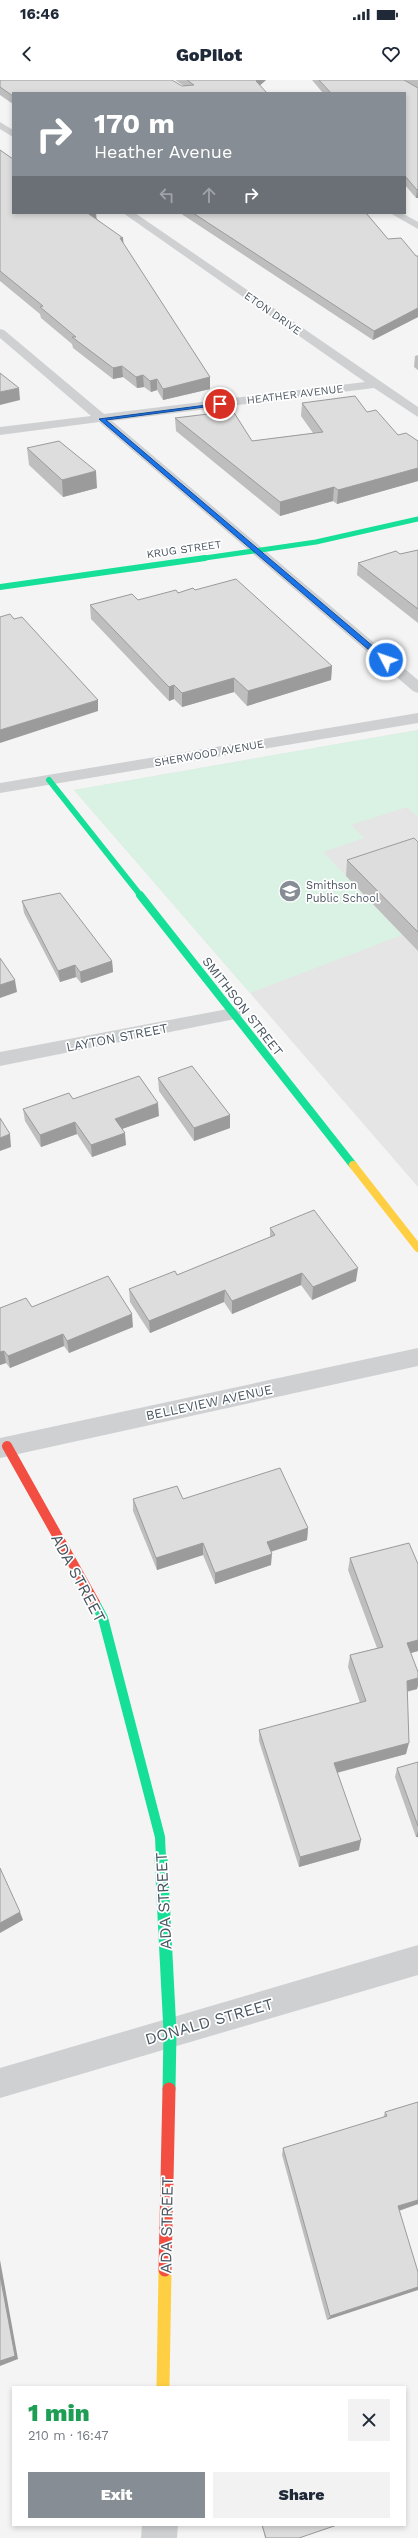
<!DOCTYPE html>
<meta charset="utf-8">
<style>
:root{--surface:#fff;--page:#f2f2f3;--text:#1f2937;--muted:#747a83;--accent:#868d94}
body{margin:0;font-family:"Work Sans",sans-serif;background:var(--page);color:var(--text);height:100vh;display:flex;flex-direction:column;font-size:15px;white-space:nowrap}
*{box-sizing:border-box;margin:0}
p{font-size:13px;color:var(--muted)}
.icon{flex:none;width:22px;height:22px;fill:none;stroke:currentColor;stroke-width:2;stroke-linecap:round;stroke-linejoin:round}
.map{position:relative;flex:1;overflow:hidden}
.side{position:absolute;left:12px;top:2306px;width:394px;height:140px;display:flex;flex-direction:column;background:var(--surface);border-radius:0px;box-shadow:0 2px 6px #0003}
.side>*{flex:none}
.guide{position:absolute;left:12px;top:12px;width:394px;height:122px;border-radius:0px;box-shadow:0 2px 6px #0003;background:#868d94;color:#fff;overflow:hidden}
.pin{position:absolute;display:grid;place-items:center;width:34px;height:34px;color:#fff;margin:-17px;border:2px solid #fff;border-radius:50%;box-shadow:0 1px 4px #0007}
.me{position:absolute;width:44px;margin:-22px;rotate:311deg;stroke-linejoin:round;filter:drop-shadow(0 0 3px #0008)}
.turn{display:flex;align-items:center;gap:14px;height:84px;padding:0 16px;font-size:18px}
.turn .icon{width:52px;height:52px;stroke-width:2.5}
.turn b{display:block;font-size:28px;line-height:34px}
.lanes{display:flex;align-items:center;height:38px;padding:0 16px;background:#0003;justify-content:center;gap:20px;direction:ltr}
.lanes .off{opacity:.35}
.round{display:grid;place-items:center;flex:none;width:42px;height:42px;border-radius:0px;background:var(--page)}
.overview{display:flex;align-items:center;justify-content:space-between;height:68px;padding:0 16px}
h1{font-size:24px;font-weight:800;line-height:30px;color:#1e9e55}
.primary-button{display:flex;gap:8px;margin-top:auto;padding:8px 16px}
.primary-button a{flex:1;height:46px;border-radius:0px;background:var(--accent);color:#fff;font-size:16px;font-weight:800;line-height:46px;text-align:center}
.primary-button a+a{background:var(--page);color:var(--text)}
.status{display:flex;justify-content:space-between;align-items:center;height:28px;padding:0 20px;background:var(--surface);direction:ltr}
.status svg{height:11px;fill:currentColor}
header{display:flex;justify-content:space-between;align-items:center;height:52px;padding:0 16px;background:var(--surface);font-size:18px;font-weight:800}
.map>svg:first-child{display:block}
</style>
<div class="status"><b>16:46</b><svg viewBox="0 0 49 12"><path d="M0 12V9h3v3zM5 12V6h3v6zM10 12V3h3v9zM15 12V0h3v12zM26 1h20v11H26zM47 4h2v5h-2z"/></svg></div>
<header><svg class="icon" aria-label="back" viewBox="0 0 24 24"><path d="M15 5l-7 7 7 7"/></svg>GoPilot<svg class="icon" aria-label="heart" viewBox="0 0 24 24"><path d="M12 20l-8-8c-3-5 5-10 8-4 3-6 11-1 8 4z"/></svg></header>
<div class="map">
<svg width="418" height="2458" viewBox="0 0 418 2458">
<rect width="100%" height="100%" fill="#f4f4f4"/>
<path fill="#e6e5e6" d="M418,650V1107L74,710Z"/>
<path fill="#d9f2e3" d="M418,650V737L407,727L351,745L364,758L323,772L402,855L250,913L74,710Z"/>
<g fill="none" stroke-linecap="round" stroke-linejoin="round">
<path fill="#ced0d2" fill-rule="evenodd" d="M0,42L13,50V57L0,49Z
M123,133H135L418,327V337L374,308L112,341L418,600V613L413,611L99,342L0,355V347L91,336L0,258V249L4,250L104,334L365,302Z
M390,133H402L418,142V149Z
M418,633V643L0,713V703Z
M233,928L240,930L242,934L240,938L0,986V972Z
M418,1268V1286L0,1378V1358Z
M418,1865V1895L0,2018V1988Z
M142,2445H178L177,2458H141Z"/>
<path stroke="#16e098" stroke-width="5" d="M198,479L316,462L418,439"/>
<path stroke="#16e098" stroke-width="6" d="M0,507L205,478
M49,700L141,816"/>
<path stroke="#16e098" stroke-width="8" d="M140,815L353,1085"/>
<path stroke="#16e098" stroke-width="10" d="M95,1523L103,1538L160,1757L161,1779"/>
<path stroke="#16e098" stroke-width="13" d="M161,1778L170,1952L169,2009"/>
<path stroke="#ffcf43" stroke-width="8" d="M353,1085L418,1168"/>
<path stroke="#ffcf43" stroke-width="13" d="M163,2307L165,2190"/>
<path stroke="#f24e42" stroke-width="10" d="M7,1366L95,1523"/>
<path stroke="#f24e42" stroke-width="13" d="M165,2190L169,2009"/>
</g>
<path fill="#bebebf" d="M0,0L182,6H184L175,0H266L260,5L13,13V24L0,15Z
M312,0H418V118H416L405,105V13H323Z
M0,70L97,139L123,164L210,297V309L163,320L157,310L151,312L144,307L137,308L123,297L113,299L73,268L72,264L41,238L40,234L0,201Z
M180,133H366L388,159L416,176H418V237L373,260Z
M418,275V290L414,287L415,276Z
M302,323L367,332L398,355L418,361V401L337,424L333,421L280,436L176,351L175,338L252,361L313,353L301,336Z
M27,368L97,408L63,417L29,385Z
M418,470V543L357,495L358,483L400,474Z
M195,510L332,586L331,600L247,626L234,612L182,627L174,619L169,621L91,539L90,525L138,520Z
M418,762V871L346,796L347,780Z
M22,821L112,881L113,892L81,903L76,897L60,902L24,833Z
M158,998L230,1048L194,1061L159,1011Z
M73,1019L159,1036L122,1049L126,1065L92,1077L77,1054L41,1067L25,1041L23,1029Z
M270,1148L356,1201L312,1220L301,1205L232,1234L224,1222L150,1253L130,1222L129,1209L177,1195L270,1157Z
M32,1227L133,1247L69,1273L64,1266L10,1288L6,1283L0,1285V1228Z
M133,1419H183L308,1448L307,1460L271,1472V1485L215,1504L203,1475L157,1490L133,1431Z
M350,1478L418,1571L411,1573L417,1609L407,1612L406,1674L337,1693L359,1770L299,1787L259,1661V1650L360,1623L348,1587L350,1575L377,1568L348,1490Z
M418,1682V1757H416L395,1697L397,1688Z
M418,2022V2124L399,2131L327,2240L282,2075L283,2068L383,2038L385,2032Z
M262,2445H337L299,2458H265Z"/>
<path fill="#9b9b9b" d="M257,0H266L256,9V1Z
M418,109V118H416L417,110Z
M93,133H96L97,142L89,134Z
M120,158H123L124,168Z
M418,228V237L373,260L374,251Z
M122,286L123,297L113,299V288Z
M143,295L144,307L137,308L136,297Z
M210,297V309L163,320V309Z
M157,299V310L151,312L150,301Z
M19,308L20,320L0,325V312Z
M418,388V401L337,424L338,410Z
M96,391L97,408L63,417L62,400Z
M334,407L333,421L280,436V422Z
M332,586L331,600L247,626L248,611Z
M234,598V612L182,627V613Z
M174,605V619L169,621V607Z
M98,620V631L0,663V650Z
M112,881L113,892L81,903L80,892Z
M75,885L76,897L60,902L58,891Z
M15,900L17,912L0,918V905Z
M158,1023L159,1036L116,1051L115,1039Z
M230,1035V1048L194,1061V1048Z
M75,1042L77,1054L41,1067L40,1055Z
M125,1053L126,1065L92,1077L91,1065Z
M10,1054L11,1067L0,1071V1058Z
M358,1188L356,1201L312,1220L313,1207Z
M302,1193L301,1205L232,1234V1221Z
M225,1210L224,1222L150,1253L149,1241Z
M132,1234L133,1247L69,1273L67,1261Z
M63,1254L64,1266L10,1288L8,1276Z
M4,1271L6,1283L0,1285V1272Z
M308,1448L307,1460L266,1473L267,1462Z
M203,1463V1475L157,1490L156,1478Z
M272,1474L271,1485L215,1504V1493Z
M418,1560V1571L404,1575L407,1563Z
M418,1598V1606L417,1609L404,1612L407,1601Z
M409,1663L406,1674L332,1694L334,1683Z
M418,1751V1757H416Z
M361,1760L359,1770L299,1787L300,1777Z
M20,1832L23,1840L0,1853V1843Z
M418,2120V2124L395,2132L398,2126Z
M0,2180L18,2279L0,2286Z
M418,2207V2210L327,2240L330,2236Z"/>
<path fill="#ddddde" stroke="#9b9b9b" d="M0,0H172L182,6L194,5L187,0H257L256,1L267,13H13V16L0,7Z
M319,0H404L418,8V109L417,110L405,96V13H331Z
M0,70L13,79V133H93L89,134L123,158H120L210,297L163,309L157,299L150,301L143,295L136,297L122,286L113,288L72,257H76L40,227L43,226L0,191Z
M193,133H366L388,159L401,158L416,176H418V228L374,251Z
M0,293L19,308L0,312Z
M355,316L367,332L376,330L398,355L406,353L418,361V388L338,410L334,407L280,422L175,338L233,331L252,361L323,352L302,323Z
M59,361L96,391L62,400L27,368Z
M418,470V529L358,483L396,471L400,474Z
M236,499L332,586L248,611L234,598L182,613L174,605L169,607L90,525L132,514L138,520L176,510L178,513L193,508L195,510Z
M10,534L14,539L22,537L98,620L0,650V537Z
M414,758L418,762V852L347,780Z
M60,813L112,881L80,892L75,885L58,891L22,821Z
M0,878L15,900L0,905Z
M192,986L230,1035L194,1048L158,998Z
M139,996L158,1023L115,1039L125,1053L91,1065L75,1042L40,1055L23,1029L69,1013L73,1019Z
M0,1038L10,1054L0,1058Z
M314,1130L358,1188L313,1207L302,1193L232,1221L225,1210L149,1241L129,1209L175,1191L177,1195L275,1155L270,1148Z
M108,1196L132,1234L67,1261L63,1254L8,1276L4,1271L0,1272V1228L26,1218L32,1227Z
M280,1388L308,1448L267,1462L272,1474L215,1493L203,1463L156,1478L133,1419L177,1406L183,1419Z
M409,1463L418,1484V1560L407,1563L418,1592V1598L407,1601L409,1663L334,1683L361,1760L300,1777L259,1650L366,1621L350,1575L383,1567L350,1478Z
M418,1682V1746L397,1688Z
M0,1788L20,1832L0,1843Z
M418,2022V2120L398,2126L418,2192V2207L330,2236L283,2068L387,2036L385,2032Z
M0,2195L15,2276L0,2281Z
M262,2445H337L299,2458H266Z"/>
<path fill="#1a73e8" stroke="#114b97" d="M222,323L220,325L106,340L388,579V582H383L99,339Z"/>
<defs>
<g id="school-disc" transform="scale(1.15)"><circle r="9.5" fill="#868d94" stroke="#fff"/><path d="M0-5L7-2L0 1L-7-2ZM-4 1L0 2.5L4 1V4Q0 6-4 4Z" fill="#fff"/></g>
</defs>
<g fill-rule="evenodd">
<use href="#school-disc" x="290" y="811"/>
</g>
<g text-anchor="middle" stroke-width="3.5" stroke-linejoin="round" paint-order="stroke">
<g font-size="11" fill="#4a5661" stroke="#fff">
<text transform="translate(273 233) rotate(35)" y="4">ETON DRIVE</text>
<text transform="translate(295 314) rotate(-7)" y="4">HEATHER AVENUE</text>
<text transform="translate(184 469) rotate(-8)" y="4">KRUG STREET</text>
<text transform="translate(209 673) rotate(-10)" y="4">SHERWOOD AVENUE</text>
</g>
<g font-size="11" fill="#4a5661" stroke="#fff" text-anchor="start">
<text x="306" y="809">Smithson<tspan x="306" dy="13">Public School</tspan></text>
</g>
<g font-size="13" fill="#4a5661" stroke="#fff">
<text transform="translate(243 926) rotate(52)" y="5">SMITHSON STREET</text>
<text transform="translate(117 957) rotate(-11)" y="5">LAYTON STREET</text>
<text transform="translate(209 1322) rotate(-12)" y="5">BELLEVIEW AVENUE</text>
</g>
<g font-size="16" fill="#4a5661" stroke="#fff">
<text transform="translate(79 1498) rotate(62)" y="6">ADA STREET</text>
<text transform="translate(163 1821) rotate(-93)" y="6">ADA STREET</text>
<text transform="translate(209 1941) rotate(-16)" y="6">DONALD STREET</text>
<text transform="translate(166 2145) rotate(-89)" y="6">ADA STREET</text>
</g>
</g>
</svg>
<div class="pin" style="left:220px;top:324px;background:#d93025"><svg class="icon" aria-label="arrive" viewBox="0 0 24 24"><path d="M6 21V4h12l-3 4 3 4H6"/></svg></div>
<svg class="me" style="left:386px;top:580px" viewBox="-20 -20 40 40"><circle r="17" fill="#1a73e8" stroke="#fff" stroke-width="3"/><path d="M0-11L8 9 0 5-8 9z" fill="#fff"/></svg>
<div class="guide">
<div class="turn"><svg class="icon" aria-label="right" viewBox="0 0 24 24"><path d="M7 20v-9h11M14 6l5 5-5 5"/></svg><div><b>170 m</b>Heather Avenue</div></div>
<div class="lanes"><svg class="icon off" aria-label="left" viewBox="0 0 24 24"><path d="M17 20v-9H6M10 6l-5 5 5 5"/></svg><svg class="icon off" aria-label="ahead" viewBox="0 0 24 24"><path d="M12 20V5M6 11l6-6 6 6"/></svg><svg class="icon" aria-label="right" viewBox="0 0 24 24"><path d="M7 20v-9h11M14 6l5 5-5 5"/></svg></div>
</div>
<section class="side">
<div class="overview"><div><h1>1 min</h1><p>210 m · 16:47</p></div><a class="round"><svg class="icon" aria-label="close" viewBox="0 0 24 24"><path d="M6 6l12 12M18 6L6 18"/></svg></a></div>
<div class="primary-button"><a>Exit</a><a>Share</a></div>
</section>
</div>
